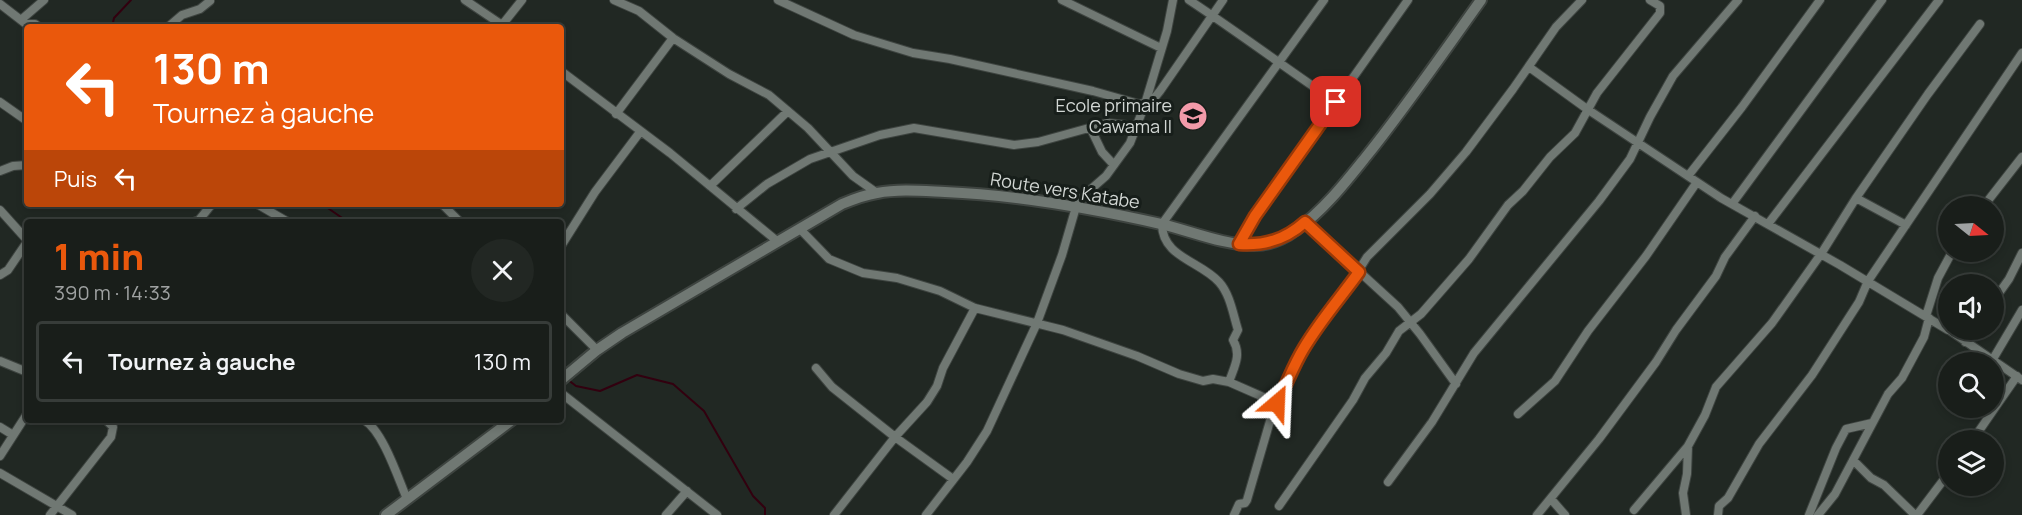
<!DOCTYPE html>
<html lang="fr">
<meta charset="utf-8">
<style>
:root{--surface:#191e1a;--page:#222723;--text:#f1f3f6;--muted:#9fa2a2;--line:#373c39;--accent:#ea580c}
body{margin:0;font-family:Manrope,sans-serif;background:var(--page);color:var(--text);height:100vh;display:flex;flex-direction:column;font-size:22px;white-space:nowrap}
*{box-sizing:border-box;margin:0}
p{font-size:20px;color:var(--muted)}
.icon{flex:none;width:33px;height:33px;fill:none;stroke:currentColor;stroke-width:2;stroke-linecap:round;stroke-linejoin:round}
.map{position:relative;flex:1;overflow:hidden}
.drawer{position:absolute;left:24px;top:219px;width:540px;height:204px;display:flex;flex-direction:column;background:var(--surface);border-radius:6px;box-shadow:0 3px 9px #0003,0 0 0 2px var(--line)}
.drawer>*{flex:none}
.banner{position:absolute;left:24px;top:24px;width:540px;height:183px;border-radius:6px;box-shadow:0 3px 9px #0003,0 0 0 2px var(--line);background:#ea580c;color:#fff;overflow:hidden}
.needle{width:39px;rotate:108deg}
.tools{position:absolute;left:1938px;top:196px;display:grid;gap:12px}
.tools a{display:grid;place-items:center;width:66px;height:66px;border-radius:50%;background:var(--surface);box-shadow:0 3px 9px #0003,0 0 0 2px var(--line);font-size:30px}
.pin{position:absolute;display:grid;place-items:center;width:51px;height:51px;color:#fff;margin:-26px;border-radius:12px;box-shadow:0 3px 9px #0006}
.me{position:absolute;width:66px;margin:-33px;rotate:26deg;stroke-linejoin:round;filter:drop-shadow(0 0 4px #0008)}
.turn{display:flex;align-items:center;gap:21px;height:126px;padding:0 30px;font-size:27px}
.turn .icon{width:78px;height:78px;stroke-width:2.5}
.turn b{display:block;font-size:42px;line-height:51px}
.then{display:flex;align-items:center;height:57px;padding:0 30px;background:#0003;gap:12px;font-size:22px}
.round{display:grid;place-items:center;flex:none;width:63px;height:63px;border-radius:32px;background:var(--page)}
.head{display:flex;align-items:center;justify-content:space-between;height:102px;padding:0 30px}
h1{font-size:36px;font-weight:800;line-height:45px;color:var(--accent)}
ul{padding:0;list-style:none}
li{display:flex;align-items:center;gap:18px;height:81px;margin:0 12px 9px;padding:0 18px;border:3px solid var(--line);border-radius:6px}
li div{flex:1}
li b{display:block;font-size:22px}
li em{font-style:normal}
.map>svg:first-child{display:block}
</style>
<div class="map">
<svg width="2022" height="515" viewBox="0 0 2022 515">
<rect width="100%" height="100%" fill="#212823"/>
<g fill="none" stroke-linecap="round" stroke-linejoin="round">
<path stroke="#32000f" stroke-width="2" d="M112,27L114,18L131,0
M322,204L348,222
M567,379L576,386L600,391L637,375L673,384L704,411L753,496L765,508V515"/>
<g stroke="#3e4440" stroke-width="10">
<path id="street" d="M465,0L505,27
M614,0L639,11L673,38L729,74L769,95L808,128L853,176L877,193
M778,0L854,35L913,53L950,59L1093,91L1139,104L1151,102L1160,91L1223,0
M1062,0L1161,48
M1189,0C1239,33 1287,69 1336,102
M0,4L26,24H35L39,27
M22,19L44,0
M502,25L522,0
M168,27L182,15L200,9L210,1L209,0
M1529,67L1587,109L1721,198L1840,265L1948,330
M561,71L670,153L777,241
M0,102L27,121
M616,114L673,38
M1090,127L1102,152L1114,165
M0,171L13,166L27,165
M1688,176L1742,107L1820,0
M710,186L788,111
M1856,198L1906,225
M257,204L288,222
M442,204L460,222
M1732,204L1882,0
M1983,207L2022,157
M736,209L767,184L810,159L880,135L914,128L1014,145L1038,142L1107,123L1137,126
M0,210L27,240
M194,222L199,220L212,204
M1305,222L1398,307L1420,334L1456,384
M1768,224L1939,0
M800,229L829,259L863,273L897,278L940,291L975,308L1063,330L1137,356L1179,374L1203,381L1213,379L1229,382L1277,403
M1239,244L1255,216L1408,0
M561,246L595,192L640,132
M0,275L8,270L27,242
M1994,300L2009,279L2022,253
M561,314L597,350
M1926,316L1938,278L1952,252
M1949,330L2022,380
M1965,342L1973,330
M1993,359L2022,310
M0,361L27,372
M816,368L832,387L895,437L953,479
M1229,382C1234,367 1242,355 1233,340L1238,330C1233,314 1230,294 1219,282C1200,261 1162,257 1162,224L1324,0
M561,393L717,515
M1518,414L1555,381L1588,331L1646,256L1697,182
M364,420C383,431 398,478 407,499
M0,427L13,435
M1972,441L2017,376
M0,456L27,414
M1853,460L1871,478L1884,485L1915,515
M0,473L72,515
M1388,482L1432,422L1474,353L1599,201L1630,159L1650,117L1673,76L1738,0
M1551,499L1565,515
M1279,506L1353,400L1365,378L1386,353L1399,331L1421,314L1469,259L1508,205L1523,191L1550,157L1575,133L1597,93L1660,13V6L1650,0
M1634,510L1688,446L1705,415L1716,387L1772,323L1821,254L1856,198L1928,94L1980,24
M50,515L111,437L113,427L106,420
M666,515L687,491
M834,515L895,437L927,402L937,386L943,368L975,308
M926,515L967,462L987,431L1037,323L1062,255L1076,207L1083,196L1106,176L1130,143L1145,104L1167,31L1173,0
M1234,515L1239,504L1245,503L1247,500L1270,421L1277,403L1288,384L1291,370L1312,335L1347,289L1367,257L1430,194L1466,152L1513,89L1556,27L1582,0
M1537,515L1599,439L1656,362L1676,330L1716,276L1725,257L1755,216
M1686,515L1683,493L1687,474L1688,446
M1718,515L1719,506L1728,498L1759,444L1812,375L1859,302L1868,281L2022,53
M1809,515L1836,448L1846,429L1872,423
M1818,515L1835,494L1888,394L1902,378L1924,337L1929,318
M1917,515L1948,474"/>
</g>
<g stroke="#3e4440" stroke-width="14">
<path id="secondary" d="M561,380L597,350L622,333L842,204C854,199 864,195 877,193C899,189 922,191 945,192C1018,195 1090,208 1161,224C1191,231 1223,245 1254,245C1269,245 1284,239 1296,230C1323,211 1345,183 1365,158C1406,107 1443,53 1481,0
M386,515L512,420"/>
</g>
<use href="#street" stroke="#707873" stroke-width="8"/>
<use href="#secondary" stroke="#707873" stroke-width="10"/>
</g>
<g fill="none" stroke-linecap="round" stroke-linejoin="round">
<g stroke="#983908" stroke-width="15">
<path id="route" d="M1277,403C1287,384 1293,366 1304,348C1320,321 1341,297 1359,272L1305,222C1285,240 1264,246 1239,244L1255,216L1336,102"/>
</g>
<use href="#route" stroke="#ea580c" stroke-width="10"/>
</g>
<defs>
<g id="school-disc" transform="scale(1.5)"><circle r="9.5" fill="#f39aa9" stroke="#171e1a"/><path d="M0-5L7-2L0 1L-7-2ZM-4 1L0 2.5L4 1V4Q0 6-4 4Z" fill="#111"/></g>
</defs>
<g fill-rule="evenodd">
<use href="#school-disc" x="1193" y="116"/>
</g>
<g text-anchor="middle" stroke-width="6" stroke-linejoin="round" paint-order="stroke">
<g font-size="18" fill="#d2d7d4" stroke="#171e1a" text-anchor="end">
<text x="1172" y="112">Ecole primaire<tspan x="1172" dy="21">Cawama II</tspan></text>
</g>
<g font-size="18" fill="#d2d7d4" stroke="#171e1a">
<text transform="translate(1065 191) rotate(9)" y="6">Route vers Katabe</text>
</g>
</g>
</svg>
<div class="tools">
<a><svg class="needle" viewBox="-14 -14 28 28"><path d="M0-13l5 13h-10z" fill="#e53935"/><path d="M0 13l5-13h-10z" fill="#9fa2a2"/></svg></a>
<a><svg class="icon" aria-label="sound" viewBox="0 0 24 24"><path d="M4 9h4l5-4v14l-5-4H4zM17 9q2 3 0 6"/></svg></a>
<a><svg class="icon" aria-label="search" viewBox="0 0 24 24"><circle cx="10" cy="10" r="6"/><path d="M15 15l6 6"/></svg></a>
<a><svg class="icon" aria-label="layers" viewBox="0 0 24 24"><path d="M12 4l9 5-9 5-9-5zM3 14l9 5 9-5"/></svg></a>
</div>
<div class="pin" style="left:1336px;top:102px;background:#d93025"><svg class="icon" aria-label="arrive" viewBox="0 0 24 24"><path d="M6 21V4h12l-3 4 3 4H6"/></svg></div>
<svg class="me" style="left:1277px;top:403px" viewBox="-20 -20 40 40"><path d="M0-17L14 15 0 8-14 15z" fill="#ea580c" stroke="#fff" stroke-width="4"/></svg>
<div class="banner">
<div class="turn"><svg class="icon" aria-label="left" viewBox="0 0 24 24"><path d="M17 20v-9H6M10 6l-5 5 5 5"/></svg><div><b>130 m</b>Tournez à gauche</div></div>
<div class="then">Puis<svg class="icon" aria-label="left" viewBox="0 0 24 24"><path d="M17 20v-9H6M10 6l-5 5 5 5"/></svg></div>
</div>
<section class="drawer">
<div class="head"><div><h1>1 min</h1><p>390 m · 14:33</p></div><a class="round"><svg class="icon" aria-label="close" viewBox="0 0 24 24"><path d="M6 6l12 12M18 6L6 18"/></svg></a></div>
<ul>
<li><svg class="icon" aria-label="left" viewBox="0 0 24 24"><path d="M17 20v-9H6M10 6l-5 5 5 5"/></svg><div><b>Tournez à gauche</b></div><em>130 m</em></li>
</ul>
</section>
</div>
